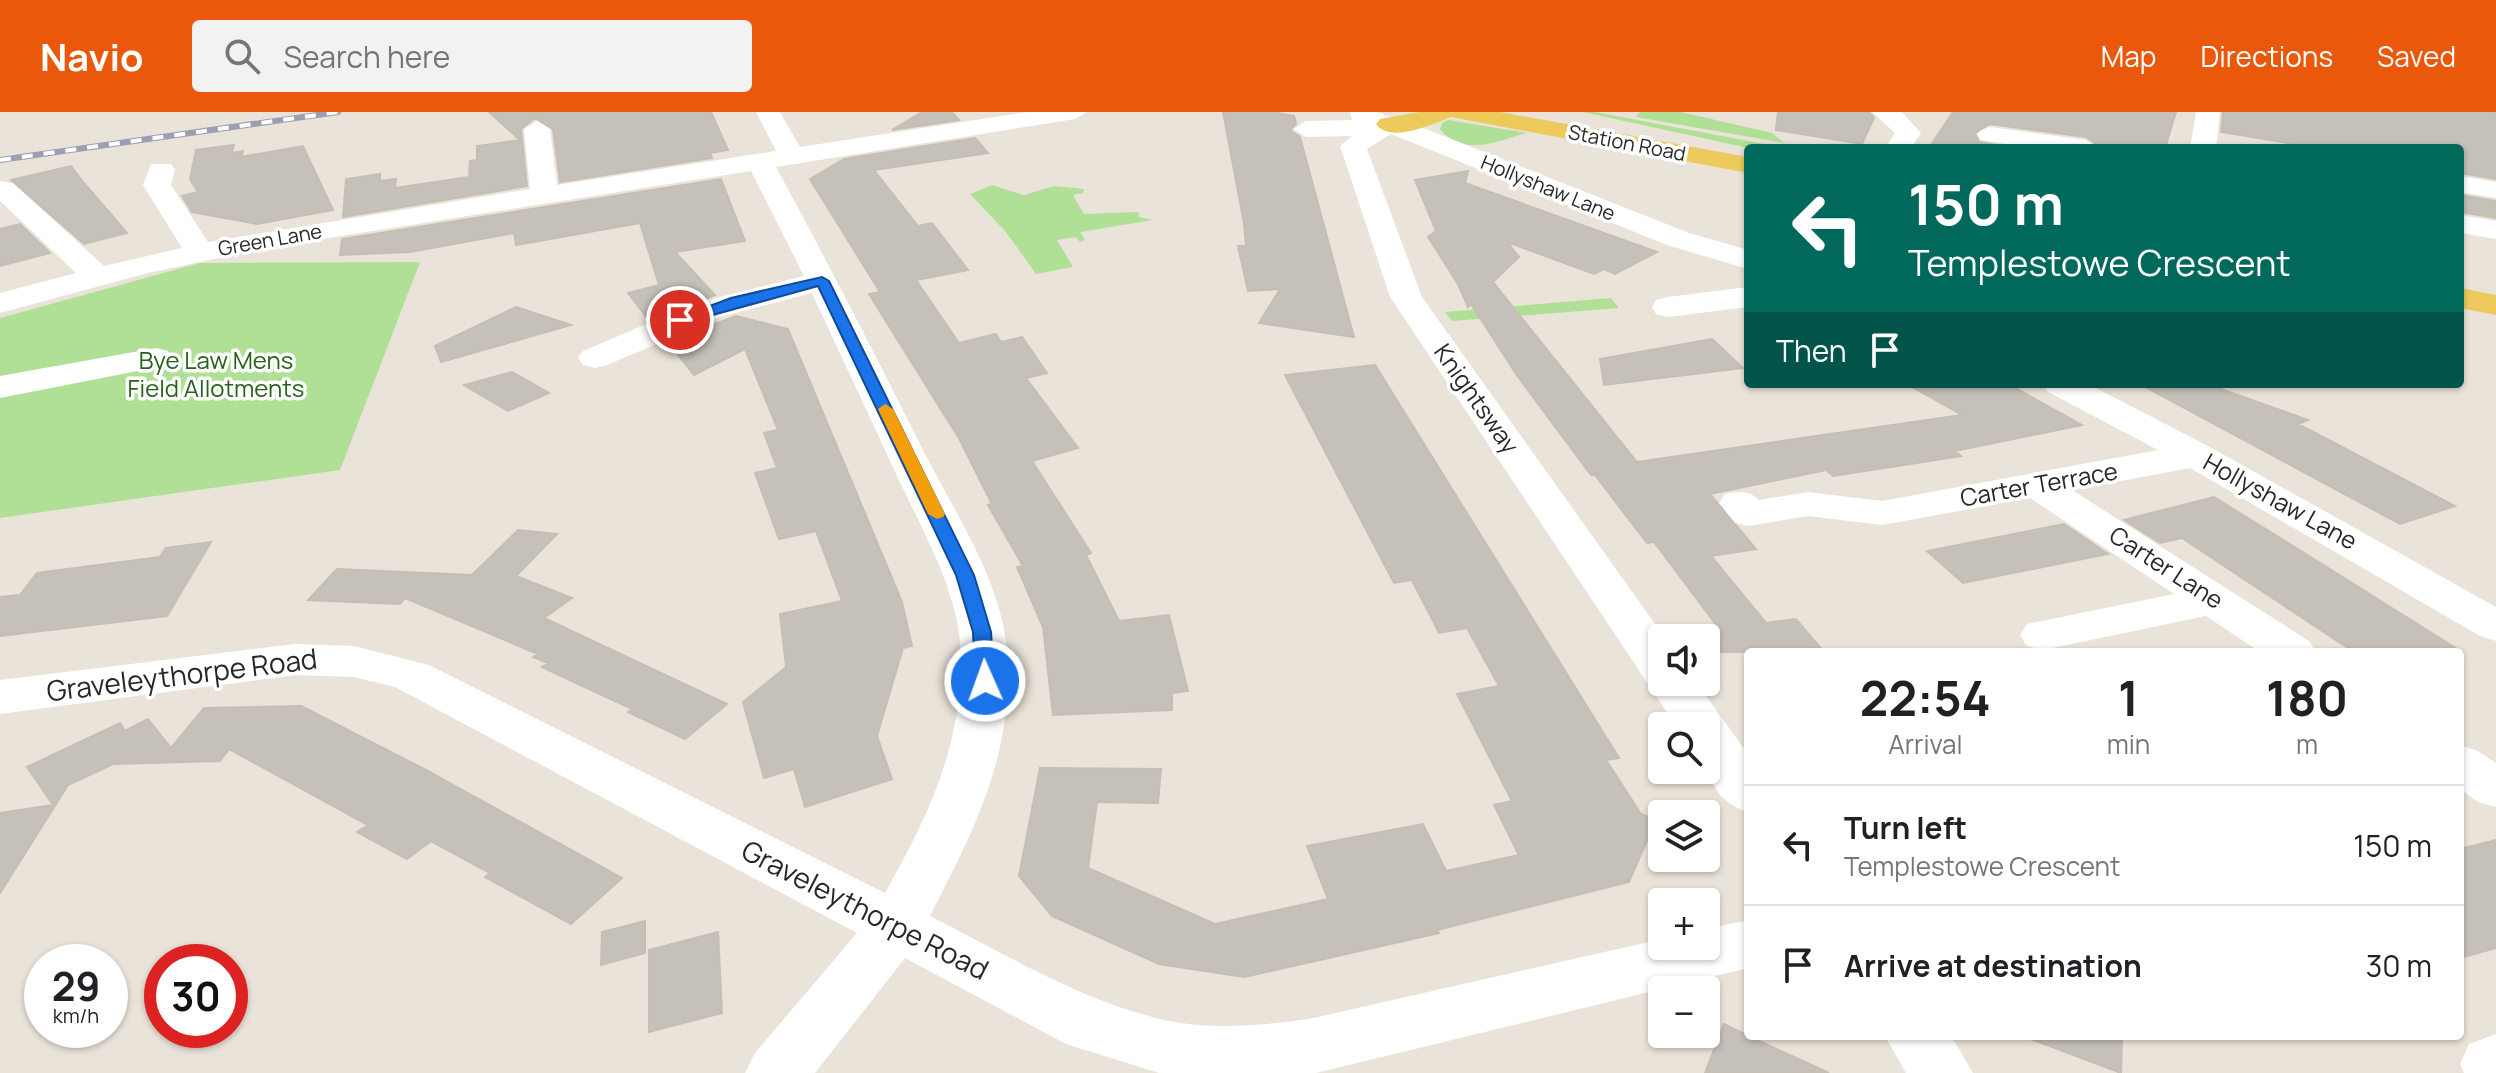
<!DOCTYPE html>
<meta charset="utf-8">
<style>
:root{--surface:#fff;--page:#f2f2f2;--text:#202124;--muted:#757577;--line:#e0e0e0;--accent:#ea580c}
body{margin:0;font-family:Manrope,sans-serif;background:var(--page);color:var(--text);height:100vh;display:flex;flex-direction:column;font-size:30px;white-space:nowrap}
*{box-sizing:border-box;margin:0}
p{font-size:26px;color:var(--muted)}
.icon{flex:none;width:44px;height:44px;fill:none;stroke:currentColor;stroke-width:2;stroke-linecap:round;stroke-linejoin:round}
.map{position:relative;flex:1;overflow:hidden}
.sheet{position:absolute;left:1744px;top:536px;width:720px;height:392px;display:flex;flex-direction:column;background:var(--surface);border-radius:8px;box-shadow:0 2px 6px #0004}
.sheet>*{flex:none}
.hud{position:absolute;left:1744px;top:32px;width:720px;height:244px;border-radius:8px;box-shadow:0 2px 6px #0004;background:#00695c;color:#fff;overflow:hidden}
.controls{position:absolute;left:1648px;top:512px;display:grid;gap:16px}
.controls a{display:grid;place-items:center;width:72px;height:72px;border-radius:8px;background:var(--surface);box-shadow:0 2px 6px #0004;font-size:40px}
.speed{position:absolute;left:24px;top:832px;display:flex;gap:16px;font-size:40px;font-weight:700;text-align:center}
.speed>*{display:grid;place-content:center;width:104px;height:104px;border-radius:50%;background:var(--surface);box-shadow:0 2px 6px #0004;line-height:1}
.speed small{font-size:20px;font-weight:400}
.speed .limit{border:12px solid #d22;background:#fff;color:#111}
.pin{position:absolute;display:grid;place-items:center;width:68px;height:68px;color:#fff;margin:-34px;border:4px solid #fff;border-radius:50%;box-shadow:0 2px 8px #0007}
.me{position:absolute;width:88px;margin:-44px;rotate:358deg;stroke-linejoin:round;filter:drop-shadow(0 0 6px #0008)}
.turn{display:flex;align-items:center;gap:28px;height:168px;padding:0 32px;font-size:36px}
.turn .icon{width:104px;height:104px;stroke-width:2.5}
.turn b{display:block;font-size:56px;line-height:68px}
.then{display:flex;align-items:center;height:76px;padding:0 32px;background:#0003;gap:16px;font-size:30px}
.eta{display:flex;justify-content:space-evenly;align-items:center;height:136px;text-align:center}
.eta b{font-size:48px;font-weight:700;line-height:56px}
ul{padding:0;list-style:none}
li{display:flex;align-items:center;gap:24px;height:120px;padding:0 32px;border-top:2px solid var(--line)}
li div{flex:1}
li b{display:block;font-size:30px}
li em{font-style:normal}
header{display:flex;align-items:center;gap:48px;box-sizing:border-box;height:112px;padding:0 40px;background:var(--accent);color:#fff}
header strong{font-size:38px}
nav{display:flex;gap:44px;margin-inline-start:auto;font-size:28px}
.search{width:560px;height:72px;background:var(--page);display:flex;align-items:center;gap:20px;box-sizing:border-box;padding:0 28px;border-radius:8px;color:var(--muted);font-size:30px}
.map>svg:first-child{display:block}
</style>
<header>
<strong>Navio</strong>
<div class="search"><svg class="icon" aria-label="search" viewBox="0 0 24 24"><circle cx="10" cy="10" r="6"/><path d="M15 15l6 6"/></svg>Search here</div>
<nav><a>Map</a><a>Directions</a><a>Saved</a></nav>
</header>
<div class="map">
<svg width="2496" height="961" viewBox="0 0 2496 961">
<rect width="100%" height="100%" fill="#eae3d9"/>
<path fill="#afe096" d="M1583,0H1595L1785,36H1748Z
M1640,0H1681L1772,21L1784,31L1812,36L1636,5Z
M1448,8L1527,21C1497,29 1464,46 1440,17L1442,11Z
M992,73L1024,83L1054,74L1084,77L1083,81L1073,83L1084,102L1138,100L1139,105L1153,108L1080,120L1085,128L1080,130L1076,125L1057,128L1073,155L1036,162L1006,120L970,82Z
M420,150L340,358L0,406V206L200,151Z
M1611,186L1619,196L1452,209L1445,200Z"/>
<path fill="#c5c0b9" stroke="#c5beb3" stroke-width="2" d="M489,0H711L728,38L710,41L712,46L560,70L553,17L535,6L521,17L527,74L343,105L346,67L380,62V69L396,67L395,76L469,65L470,49L477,48V34L520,28Z
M922,0H952L959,8L892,18Z
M1223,0H1272L1294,4L1296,12L1290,18L1300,25L1354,225L1259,211L1280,177L1248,179L1238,134H1246L1244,111Z
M1778,0H1869L1874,6L1862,32L1776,18Z
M1953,0H2176L2165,36H2102L2086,25L1990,12L1975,21L1979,30L2011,36H1929Z
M2223,0H2496V67L2460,61V36H2318L2221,20Z
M975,26L988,41L874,58L918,114L932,111L968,158L916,168L959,231L996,222L1001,230L1022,225L1047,261L1026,266L1078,336L1032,349L1091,441L1086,443L1119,509L1169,503L1188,579L1172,581V598L1053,603L1043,515L1017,455L1023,454L988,393L992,392L960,328L869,182L880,180L810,67L844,47Z
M234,33L232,41L243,39L241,45L303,34L333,98L257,112L192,100L182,84L198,80L190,67L196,38Z
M71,54L84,71L127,121L84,132L11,68Z
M1468,59L1465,71L1657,140L1615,162L1604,157L1594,162L1507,130L1519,145L1493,170L1637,350L1962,303L1907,272H2008L2082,313L1955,339L1961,344L1833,364L1826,358L1710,382L1756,437L1711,444L1766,511L1796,507L1824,540H1706V526H1701V521L1720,518L1654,430L1647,431L1595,363H1591L1516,262L1471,192L1468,195L1458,172L1428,125L1436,119L1415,68Z
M721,67L745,129L675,140L715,183L649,208L628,181L659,173L640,111L516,133L514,121L410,140L340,143L342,127Z
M2460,83L2496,89V106L2460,100Z
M20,112L50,141L0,154V117Z
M516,195L571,213L441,250L435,234Z
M736,204L788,217L902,490L912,534L903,536L877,624L892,667L805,695L794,657L764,666L743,590L786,555L780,502L842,489L816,419L779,427L755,361L777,356L764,321L778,318L745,237L694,263L668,230Z
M1712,227L1743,256L1604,273L1600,247Z
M1375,253L1619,646L1606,648L1641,702L1656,708L1629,770L1437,818L1439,821L1244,865L1159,852L1052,804L1019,764L1040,656L1161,657L1158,691L1097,690L1088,756L1215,812L1328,787L1307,734L1423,712L1446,759L1519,743L1494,693L1512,689L1457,582L1499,574L1467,516L1439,521L1412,468L1394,471L1285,263Z
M512,260L549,281L508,299L464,273Z
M2140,272H2207L2308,308L2298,312L2455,394L2400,412Z
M2214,385L2325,454L2462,540H2354L2182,426L2160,431L2124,408Z
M2064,412L2108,442L1963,471L1927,439Z
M518,418L557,422L516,464L572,486L544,506L727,592L685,627L628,600L632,597L542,555L548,551L533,545L538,542L405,486L400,492L308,488L337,457L472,463Z
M211,430L167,504L0,524V485L20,483L37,461L160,445L166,436Z
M301,594L426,658L622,766L571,812L485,765L490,761L431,729L407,747L357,720L368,713L229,637L220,649L113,652L68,673L0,781V701L53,693L27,655L120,611L125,619L148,607L171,636L204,596Z
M2496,728V836L2460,846V737Z
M645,809V841L601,853L602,820Z
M718,820L722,901L649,920V838Z
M1724,912L1748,924L1829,961H1705Z
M2032,924H2122L2121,961L2031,927Z"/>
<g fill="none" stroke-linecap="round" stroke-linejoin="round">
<path fill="#fff" fill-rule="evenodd" d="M756,0H780L800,35L1027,0H1087L1075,7L776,55C827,149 876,244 924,340C957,405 1007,477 1008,553C1010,650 973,720 930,804C1007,843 1084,891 1169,909C1214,918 1265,913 1309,907L1662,827V834H1706V817L1748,808V856L1316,961H1159L1066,932L905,846L815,961H745L755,941L857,821L395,575L354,565L295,563L0,602V568L295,532L354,534L429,553L885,781C927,706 959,641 961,553C963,486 924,422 897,364C869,303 840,242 812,181L720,205L607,253L595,256L583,253L578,246L583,239L696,191L804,164L751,59L272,135L148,161L0,201V181L76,161L0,89V69L13,71L104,154L182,136L143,73L151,52H171L175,58L171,73L208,130L530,77L524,17L537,9L550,17L557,73L776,39Z
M1350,0H1376L1421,15L1689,121L1748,138V157L1667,133L1391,22L1367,37L1422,185L1665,526H1662V570H1696L1748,642V700C1706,687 1706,652 1706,614H1676L1390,185L1340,34L1352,24L1306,25L1293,17L1306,9L1352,8Z
M1872,0H1902L1921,21L1911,36H1885L1895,21Z
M2196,0H2220L2216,36H2190Z
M1990,15L2086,28L2099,36H2029L1981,28L1977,23L1981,18Z
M2460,64L2496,70V86L2460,80Z
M2460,103L2496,109V127L2460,121Z
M1748,175V195L1668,205L1656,202L1652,195L1656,188L1668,185Z
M156,236L168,239L173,246L168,253L0,286V264Z
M2043,272H2088L2210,335L2496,495V529L2480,524L2190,356L2072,378L2309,529L2316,540H2260L2206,504L2043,538L2027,534L2020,523L2027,512L2174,482L2030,386L1882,413L1808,404L1749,414L1735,411L1719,391L1725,382C1738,379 1749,378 1759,388L1808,380L1882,389L2158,338L2048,280Z
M2460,633L2478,639L2496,651V695L2478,690L2460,677Z
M2496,922V961H2464L2460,952L2469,932Z
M1885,924H1951L1973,961H1906Z"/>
<path fill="#ecca5c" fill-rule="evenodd" d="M1420,0H1500L1748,45V61L1451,5C1433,12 1390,32 1376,12L1380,7Z
M2460,176L2496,183V203L2460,196Z"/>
<g stroke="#9c9fb2" stroke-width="6">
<path id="rail" d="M0,48L338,0"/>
</g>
<use href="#rail" stroke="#fff" stroke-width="4" stroke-dasharray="11" stroke-linecap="butt"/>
</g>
<path fill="#1a73e8" stroke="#114b97" stroke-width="2" d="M822,165L829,169L974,463L991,520L994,569L992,574L985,576L975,569L973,520L956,463L818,174L680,212L673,208L731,186Z"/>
<path fill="#f59e0b" d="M885,292L893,297L945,402L943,405L937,407L928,402L878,297Z"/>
<g text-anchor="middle" stroke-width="7" stroke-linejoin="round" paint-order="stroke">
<g font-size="20" fill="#272727" stroke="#fff">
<text transform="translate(1627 31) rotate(11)" y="7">Station Road</text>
<text transform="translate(1548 76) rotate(22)" y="7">Hollyshaw Lane</text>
<text transform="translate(270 128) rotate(-10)" y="7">Green Lane</text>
</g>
<g font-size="24" fill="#29611b" stroke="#fff">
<text x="216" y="257">Bye Law Mens<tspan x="216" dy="28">Field Allotments</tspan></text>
</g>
<g font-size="24" fill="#272727" stroke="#fff">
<text transform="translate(1476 287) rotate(55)" y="8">Knightsway</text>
<text transform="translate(2039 373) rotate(-10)" y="8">Carter Terrace</text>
<text transform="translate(2280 390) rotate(29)" y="8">Hollyshaw Lane</text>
<text transform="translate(2166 456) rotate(33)" y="8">Carter Lane</text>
</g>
<g font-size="28" fill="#272727" stroke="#fff">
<text transform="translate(182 563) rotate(-7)" y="10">Graveleythorpe Road</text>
<text transform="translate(865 798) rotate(27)" y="10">Graveleythorpe Road</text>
</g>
</g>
</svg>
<div class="controls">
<a><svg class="icon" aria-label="sound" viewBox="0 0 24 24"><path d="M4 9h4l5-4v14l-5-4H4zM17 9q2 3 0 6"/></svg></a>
<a><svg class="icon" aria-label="search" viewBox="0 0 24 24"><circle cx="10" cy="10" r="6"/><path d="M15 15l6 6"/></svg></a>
<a><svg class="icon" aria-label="layers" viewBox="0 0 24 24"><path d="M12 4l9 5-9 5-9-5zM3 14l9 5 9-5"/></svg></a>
<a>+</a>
<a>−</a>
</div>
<div class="speed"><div>29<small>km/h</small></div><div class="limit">30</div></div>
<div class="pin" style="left:680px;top:208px;background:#d93025"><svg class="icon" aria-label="arrive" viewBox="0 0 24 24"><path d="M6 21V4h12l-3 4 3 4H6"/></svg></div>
<svg class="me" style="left:985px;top:569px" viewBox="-20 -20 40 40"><circle r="17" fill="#1a73e8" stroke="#fff" stroke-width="3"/><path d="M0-11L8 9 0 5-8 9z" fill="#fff"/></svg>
<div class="hud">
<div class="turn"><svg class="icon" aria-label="left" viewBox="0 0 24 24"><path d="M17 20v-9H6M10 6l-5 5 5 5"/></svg><div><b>150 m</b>Templestowe Crescent</div></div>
<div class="then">Then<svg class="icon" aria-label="arrive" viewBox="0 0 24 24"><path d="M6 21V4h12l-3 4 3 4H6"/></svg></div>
</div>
<section class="sheet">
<div class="eta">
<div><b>22:54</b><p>Arrival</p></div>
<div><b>1</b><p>min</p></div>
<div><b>180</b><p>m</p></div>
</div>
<ul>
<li><svg class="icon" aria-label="left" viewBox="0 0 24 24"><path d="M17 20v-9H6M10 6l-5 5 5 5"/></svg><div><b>Turn left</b><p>Templestowe Crescent</p></div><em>150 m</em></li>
<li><svg class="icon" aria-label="arrive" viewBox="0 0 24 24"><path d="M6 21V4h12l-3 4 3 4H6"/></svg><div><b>Arrive at destination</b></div><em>30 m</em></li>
</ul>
</section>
</div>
